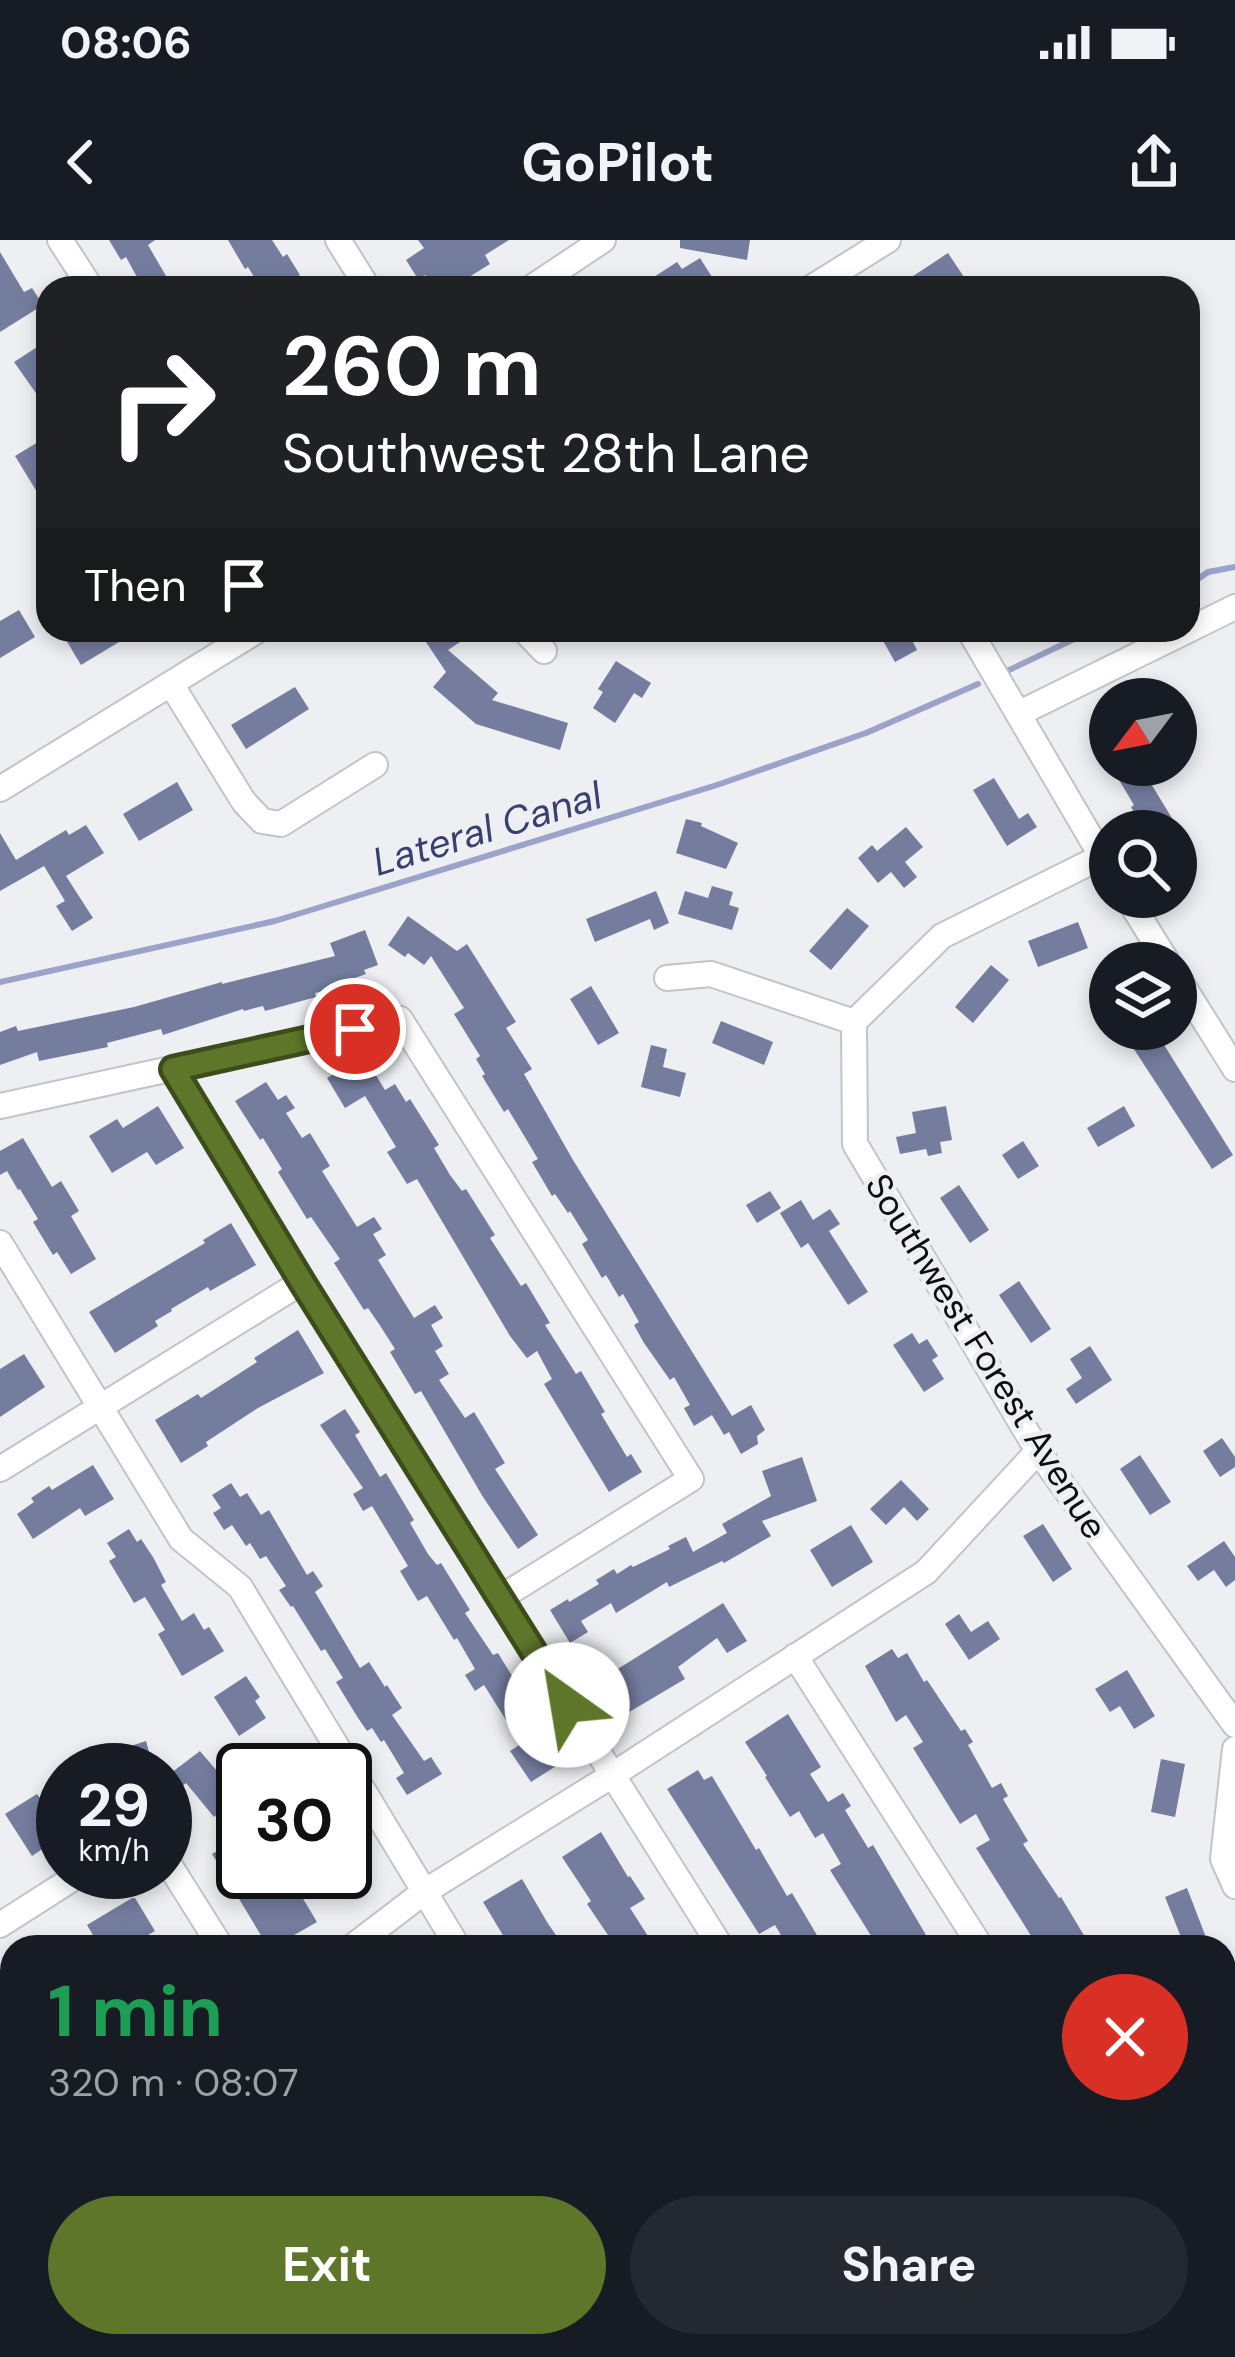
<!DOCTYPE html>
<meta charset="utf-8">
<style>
:root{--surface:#171b24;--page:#242831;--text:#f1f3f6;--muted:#9ea1a6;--accent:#5d7629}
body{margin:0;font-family:"DM Sans",sans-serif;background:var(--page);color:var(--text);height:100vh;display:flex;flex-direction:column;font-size:45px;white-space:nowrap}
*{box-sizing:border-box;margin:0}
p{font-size:39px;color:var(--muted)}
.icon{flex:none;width:66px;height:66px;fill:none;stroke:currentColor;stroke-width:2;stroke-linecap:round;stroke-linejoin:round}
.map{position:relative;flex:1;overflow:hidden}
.drawer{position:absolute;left:0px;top:1695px;width:1236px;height:423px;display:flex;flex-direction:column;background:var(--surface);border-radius:36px 36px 0 0;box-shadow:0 6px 18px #0003}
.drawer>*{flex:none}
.hud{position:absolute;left:36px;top:36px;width:1164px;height:366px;border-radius:36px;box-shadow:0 6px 18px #0003;background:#202124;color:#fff;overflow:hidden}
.needle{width:78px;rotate:238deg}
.buttons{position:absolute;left:1089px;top:438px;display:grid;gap:24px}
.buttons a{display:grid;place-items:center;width:108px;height:108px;border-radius:50%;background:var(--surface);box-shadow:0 6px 18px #0003;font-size:60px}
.speed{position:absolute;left:36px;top:1503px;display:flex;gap:24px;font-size:60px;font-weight:700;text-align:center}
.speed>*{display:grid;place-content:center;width:156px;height:156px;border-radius:50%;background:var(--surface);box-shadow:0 6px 18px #0003;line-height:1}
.speed small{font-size:30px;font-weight:400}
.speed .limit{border:6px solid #111;border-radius:18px;background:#fff;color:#111}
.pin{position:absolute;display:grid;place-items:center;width:102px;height:102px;color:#fff;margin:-51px;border:6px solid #fff;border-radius:50%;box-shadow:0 3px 12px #0007}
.me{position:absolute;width:132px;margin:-66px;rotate:328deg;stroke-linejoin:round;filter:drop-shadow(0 0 9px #0008)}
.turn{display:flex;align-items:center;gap:42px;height:252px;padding:0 48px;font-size:54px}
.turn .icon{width:156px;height:156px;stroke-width:2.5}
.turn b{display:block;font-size:84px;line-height:102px}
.then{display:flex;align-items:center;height:114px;padding:0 48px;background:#0003;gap:24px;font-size:45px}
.round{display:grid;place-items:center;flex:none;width:126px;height:126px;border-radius:63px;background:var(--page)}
.overview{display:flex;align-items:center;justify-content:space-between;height:204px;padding:0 48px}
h1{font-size:72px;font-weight:700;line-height:90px;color:#1e9e55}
.action{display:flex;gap:24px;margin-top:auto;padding:24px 48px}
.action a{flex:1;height:138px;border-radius:72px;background:var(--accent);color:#fff;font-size:48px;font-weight:700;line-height:138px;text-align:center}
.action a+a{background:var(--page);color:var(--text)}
.status{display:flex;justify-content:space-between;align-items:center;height:84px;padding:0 60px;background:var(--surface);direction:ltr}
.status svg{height:33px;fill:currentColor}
header{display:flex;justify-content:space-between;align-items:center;height:156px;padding:0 48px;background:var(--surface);font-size:54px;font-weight:700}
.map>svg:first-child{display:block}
</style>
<div class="status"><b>08:06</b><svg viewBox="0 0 49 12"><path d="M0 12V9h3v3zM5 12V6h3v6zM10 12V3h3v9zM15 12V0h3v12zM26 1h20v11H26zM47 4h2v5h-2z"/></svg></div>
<header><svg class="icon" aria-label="back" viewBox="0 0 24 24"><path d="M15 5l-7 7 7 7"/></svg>GoPilot<svg class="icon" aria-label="share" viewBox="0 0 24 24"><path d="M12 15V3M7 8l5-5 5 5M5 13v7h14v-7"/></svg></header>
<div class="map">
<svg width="1235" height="2117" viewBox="0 0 1235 2117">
<rect width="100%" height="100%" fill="#eeeff2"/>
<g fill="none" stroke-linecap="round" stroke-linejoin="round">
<path stroke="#9ba3c8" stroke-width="6" d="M1188,346L1208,332L1235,327
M1005,432L1093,390
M0,742L275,681L373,651L717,545L866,493L978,444"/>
</g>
<path fill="#757d9f" d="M109,0H155L148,5L173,48H143L126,17L121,20Z
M228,0H272L283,17L287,14L300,35L290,41L295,48H261L248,27L245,29Z
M418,0H509L485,15L490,24L461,42L465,48H434L425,35L418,39L406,20L424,8Z
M680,0H750L747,20L680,8Z
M0,12L24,52L32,48L43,65L0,92Z
M948,13L966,40L954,48H895Z
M700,18L719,48H637L677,22L682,29Z
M48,100V150L38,156L14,122Z
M48,196V270L15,216Z
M19,370L35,397L0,418V381Z
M83,390H139L81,425L66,400Z
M418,390H452L460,402L448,410L498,453L492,460L568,483L560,510L476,484L433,447L446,432Z
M877,390H907L917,410L895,422Z
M616,421L651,443L642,458L634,453L615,483L593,468L603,452L598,449Z
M295,447L309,469L246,509L231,485Z
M1110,525H1149L1157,538L1150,542L1195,616L1176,628V591H1145L1131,567L1134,565Z
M994,538L1019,579L1028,573L1037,587L1007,606L973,550Z
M177,542L193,570L139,601L123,574Z
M686,579L702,583L701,586L738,603L726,629L676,613Z
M86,585L104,613L66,636L93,678L72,691L56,666L65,661L44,626L0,651V593L16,620L66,590L69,595Z
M906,587L923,607L905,622L917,637L904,648L891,632L878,643L858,618L872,605L877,611Z
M712,646L733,652L729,665L739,668L732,690L678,674L685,651L708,658Z
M656,651L669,683L654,690L650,679L595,702L586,679Z
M847,668L869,686L831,730L809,711Z
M408,676L457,711L467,704L516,782L506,788L532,829L524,834L573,920L732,1176L751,1165L765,1190L757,1196L758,1204L741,1214L729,1192L724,1195L712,1175L694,1186L684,1168L690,1165L674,1137L670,1140L644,1103L634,1085L639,1082L623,1054L619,1057L606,1035L602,1038L582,1004L588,1000L570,971L568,973L555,954L552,956L532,922L538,919L508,869L504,872L482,836L485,834L476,819L480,816L454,774L464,768L431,716L424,725L408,713L405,717L388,705Z
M1078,682L1088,708L1038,727L1028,701Z
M365,690L378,725L364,730L366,734L335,745V748L315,753L316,757L265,771L263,766L244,771L243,769L163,795L161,789L107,803L108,807L39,821L37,812L0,825V792L16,786L18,791L134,767L222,742V744L335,716L330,703Z
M991,725L1009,740L973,783L955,767Z
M591,746L619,793L598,805L570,759Z
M721,781L773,802L764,825L712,803Z
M1145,789H1154L1233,915L1212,929L1128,800Z
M651,805L667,809L663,827L686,833L680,857L641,847Z
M364,816L385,850L395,844L406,862L410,859L439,905L434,908L450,935L462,951L466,949L495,995L490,998L521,1046L526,1043L550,1083L545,1085L576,1134L581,1131L605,1172L601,1174L627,1217L631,1214L642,1232L609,1252L544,1144L552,1139L537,1111L527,1118L510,1096L417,939L407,944L387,912L396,907L365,856L345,868L327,838Z
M266,842L278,860L286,855L295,868L286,873L302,898L310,893L330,926L322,931L357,987L374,977L382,989L373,994L386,1015L378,1020L414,1078L435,1065L443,1078L431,1085L443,1106L435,1111L449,1134L439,1140L465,1178L474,1172L505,1223L495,1229L538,1295L518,1309L483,1257L421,1151L415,1154L390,1112L395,1109L379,1084L368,1068L364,1070L334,1023L340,1019L311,977L307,979L278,932L282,929L263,898L260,900L235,861Z
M158,866L184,908L156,925L147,912L112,933L89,896L117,879L123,888Z
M946,866L952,900L940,902L942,913L928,916L926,909L900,914L896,897L916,893L912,872Z
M1124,866L1135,886L1098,907L1087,888Z
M23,898L52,947L61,941L79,971L71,976L96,1019L71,1034L57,1012L53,1015L33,982L38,979L20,949L18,950L7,931L0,935V911Z
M1023,901L1039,926L1018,939L1002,915Z
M959,945L989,990L970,1003L940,958Z
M770,951L781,968L757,983L746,965Z
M801,960L813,980L830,969L840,984L829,991L868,1052L848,1065L808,1003L801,1008L780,973Z
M231,983L256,1025L210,1051L208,1047L171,1069L172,1071L155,1081L158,1086L115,1113L89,1072L205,1003L203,1000Z
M1019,1041L1051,1089L1031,1103L999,1055Z
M298,1090L324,1133L258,1168L206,1202L208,1206L181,1223L155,1180L198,1154L201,1158L257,1122L254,1118Z
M912,1093L919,1104L927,1099L938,1116L932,1120L944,1139L924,1152L893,1105Z
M1090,1106L1112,1140L1076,1164L1066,1149L1082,1138L1070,1119Z
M24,1114L45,1147L0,1177V1129Z
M345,1169L360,1192L355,1195L380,1237L386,1233L414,1280L410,1283L428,1314L437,1325L441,1323L470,1370L465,1373L493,1415L498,1413L527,1460L522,1463L531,1477L549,1506L553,1503L564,1521L531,1542L510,1511L521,1504L484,1445L475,1451L465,1435L475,1429L457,1398L454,1400L427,1356L418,1361L400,1331L408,1326L372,1266L363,1271L353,1254L363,1248L320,1185Z
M1222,1198L1235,1217V1227L1220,1237L1203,1211Z
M1140,1215L1171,1262L1150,1275L1120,1229Z
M802,1217L817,1261L762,1281L771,1296L724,1323L722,1321L669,1347L667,1342L616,1373L611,1363L581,1381L588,1392L570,1403L550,1370L568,1359L569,1362L599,1344L596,1340L614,1329L617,1334L631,1325L633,1327L670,1309L668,1306L686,1297L693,1312L727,1293L722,1284L771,1256L762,1231Z
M93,1225L114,1259L85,1276L80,1268L33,1299L17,1274L34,1262L31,1258L49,1246L52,1250Z
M901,1240L929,1269L917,1281L904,1267L886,1285L870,1269Z
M231,1243L240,1257L247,1253L261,1275L269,1270L307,1335L313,1331L323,1346L315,1352L360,1428L369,1422L385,1447L387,1445L402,1468L392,1475L424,1521L431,1517L442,1534L407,1555L396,1538L404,1533L384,1500L381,1502L372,1488L367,1491L358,1478L336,1442L343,1438L325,1409L321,1411L293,1366L291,1367L279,1350L286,1346L266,1316L260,1319L250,1303L246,1306L232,1285L224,1290L213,1273L221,1268L212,1255Z
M1043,1284L1072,1329L1053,1342L1023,1296Z
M851,1285L873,1322L832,1347L810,1310Z
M129,1289L137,1302L141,1299L153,1317L166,1342L161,1345L182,1381L194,1373L204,1390L209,1387L224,1411L182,1436L158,1394L165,1390L145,1357L134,1363L109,1321L116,1317L107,1303Z
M1224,1301L1235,1317V1340L1226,1347L1214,1330L1198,1341L1187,1326Z
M723,1363L747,1401L727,1413L717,1398L678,1427L685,1439L619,1478L597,1442Z
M959,1374L971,1392L988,1381L1000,1399L969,1420L945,1384Z
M892,1409L898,1418L907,1413L924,1442L927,1440L961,1491L965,1489L973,1502L968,1505L992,1548L1001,1543L1008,1556L1003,1559L1028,1601L1023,1604L1059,1658L1061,1657L1091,1707H1038L976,1608L990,1600L976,1574L960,1584L913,1508L923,1502L906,1475L896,1482L865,1426Z
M1127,1430L1155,1476L1134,1489L1120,1466L1110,1472L1095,1449Z
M246,1436L260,1457L255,1461L266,1478L239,1496L214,1457Z
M788,1474L821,1527L810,1534L828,1562L843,1553L851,1566L845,1570L868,1608L873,1605L933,1707H878L830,1630L841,1624L823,1593L815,1598L799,1571L790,1577L765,1537L767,1536L745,1502Z
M146,1501L154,1530H67L66,1527Z
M283,1506L297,1530H243Z
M200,1511L239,1557L214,1577L186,1543L181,1547L171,1533Z
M1161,1519L1185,1524L1175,1577L1151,1572Z
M698,1530L704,1540L712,1536L756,1610L759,1608L787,1656L792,1653L824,1707H788L775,1685L759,1694L667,1549Z
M37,1554L43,1562L51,1557L63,1575V1595L32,1616L5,1574Z
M601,1592L628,1637L630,1636L645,1659L630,1668L655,1707H616L587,1664L591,1661L562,1617Z
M243,1596V1632H287L317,1682L282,1702L280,1699L268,1707L212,1614Z
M345,1607L360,1632H368L335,1652L323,1632H345Z
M522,1639L547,1682L564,1707H510L483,1662Z
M1187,1648L1207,1700L1190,1707H1185L1165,1657Z
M132,1658H135L155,1691L143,1698L146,1702L138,1707H100L87,1685Z"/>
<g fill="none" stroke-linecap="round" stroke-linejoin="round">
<g stroke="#c3c4c7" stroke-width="28">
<path id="minor" d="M60,0L91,48
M338,0L368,48
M531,48L603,0
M811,48L888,0
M524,390L544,411
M969,390L1109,629
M171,444L244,562L262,581L281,584L375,525
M1020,473L1235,367
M0,549L258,390
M1127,657L1168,723
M1176,735L1235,829
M667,738L711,734L854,782
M854,782L855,904L1038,1211L1235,1485
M854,782L942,696L1101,617
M173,829L302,1042L721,1707
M0,866L400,779L691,1239L500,1358
M0,1003L181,1299L240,1347L458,1707
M0,1229L302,1042
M795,1416L981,1707
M1235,1509L1223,1619L1235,1646
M165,1618L221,1707
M0,1685L83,1632
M352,1707L424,1652L611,1536L926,1332L1038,1211
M0,1810L12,1830
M0,1923L12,1916
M1224,2089L1235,2106
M0,2098L11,2117
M186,2106L193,2117
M697,2106L701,2117
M458,2117L494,2106"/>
</g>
<path stroke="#929395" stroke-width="3" stroke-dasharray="12 6" stroke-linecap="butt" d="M1224,1996L1235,1990
M872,2117L908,2106"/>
<use href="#minor" stroke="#fff" stroke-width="24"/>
</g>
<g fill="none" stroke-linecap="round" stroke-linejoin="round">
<g stroke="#3c4d1b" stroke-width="30">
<path id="route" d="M355,789L173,829L302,1042L567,1465"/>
</g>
<use href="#route" stroke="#5d7629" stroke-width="21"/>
</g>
<g text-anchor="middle" stroke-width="9" stroke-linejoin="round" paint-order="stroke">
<g font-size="36" fill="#0d0e0f" stroke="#eeeff2">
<text transform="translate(987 1116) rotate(58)" y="13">Southwest Forest Avenue</text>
</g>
<g font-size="39" font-style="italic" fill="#384071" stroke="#eeeff2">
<text transform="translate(487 588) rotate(-17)" y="14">Lateral Canal</text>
</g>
</g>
</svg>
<div class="buttons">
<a><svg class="needle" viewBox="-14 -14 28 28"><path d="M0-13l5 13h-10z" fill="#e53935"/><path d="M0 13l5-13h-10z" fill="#9ea1a6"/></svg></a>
<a><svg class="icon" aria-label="search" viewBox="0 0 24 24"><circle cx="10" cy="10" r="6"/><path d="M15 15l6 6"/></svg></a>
<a><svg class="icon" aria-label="layers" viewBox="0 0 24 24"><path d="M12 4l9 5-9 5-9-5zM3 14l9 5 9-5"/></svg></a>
</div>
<div class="speed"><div>29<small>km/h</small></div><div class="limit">30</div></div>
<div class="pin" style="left:355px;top:789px;background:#d93025"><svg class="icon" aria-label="arrive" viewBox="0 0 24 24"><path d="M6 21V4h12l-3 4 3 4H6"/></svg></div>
<svg class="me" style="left:567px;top:1465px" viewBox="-20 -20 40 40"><circle r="19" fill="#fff"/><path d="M0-13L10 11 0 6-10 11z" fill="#5d7629"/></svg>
<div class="hud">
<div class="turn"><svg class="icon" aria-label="right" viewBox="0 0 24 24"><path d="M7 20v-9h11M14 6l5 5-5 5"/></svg><div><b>260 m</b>Southwest 28th Lane</div></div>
<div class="then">Then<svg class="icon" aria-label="arrive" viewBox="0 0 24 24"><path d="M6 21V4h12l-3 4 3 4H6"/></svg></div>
</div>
<section class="drawer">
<div class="overview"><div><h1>1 min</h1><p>320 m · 08:07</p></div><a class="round" style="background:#d93025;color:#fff"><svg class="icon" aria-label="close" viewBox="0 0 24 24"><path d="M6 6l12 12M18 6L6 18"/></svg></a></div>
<div class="action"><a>Exit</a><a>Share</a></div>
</section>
</div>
